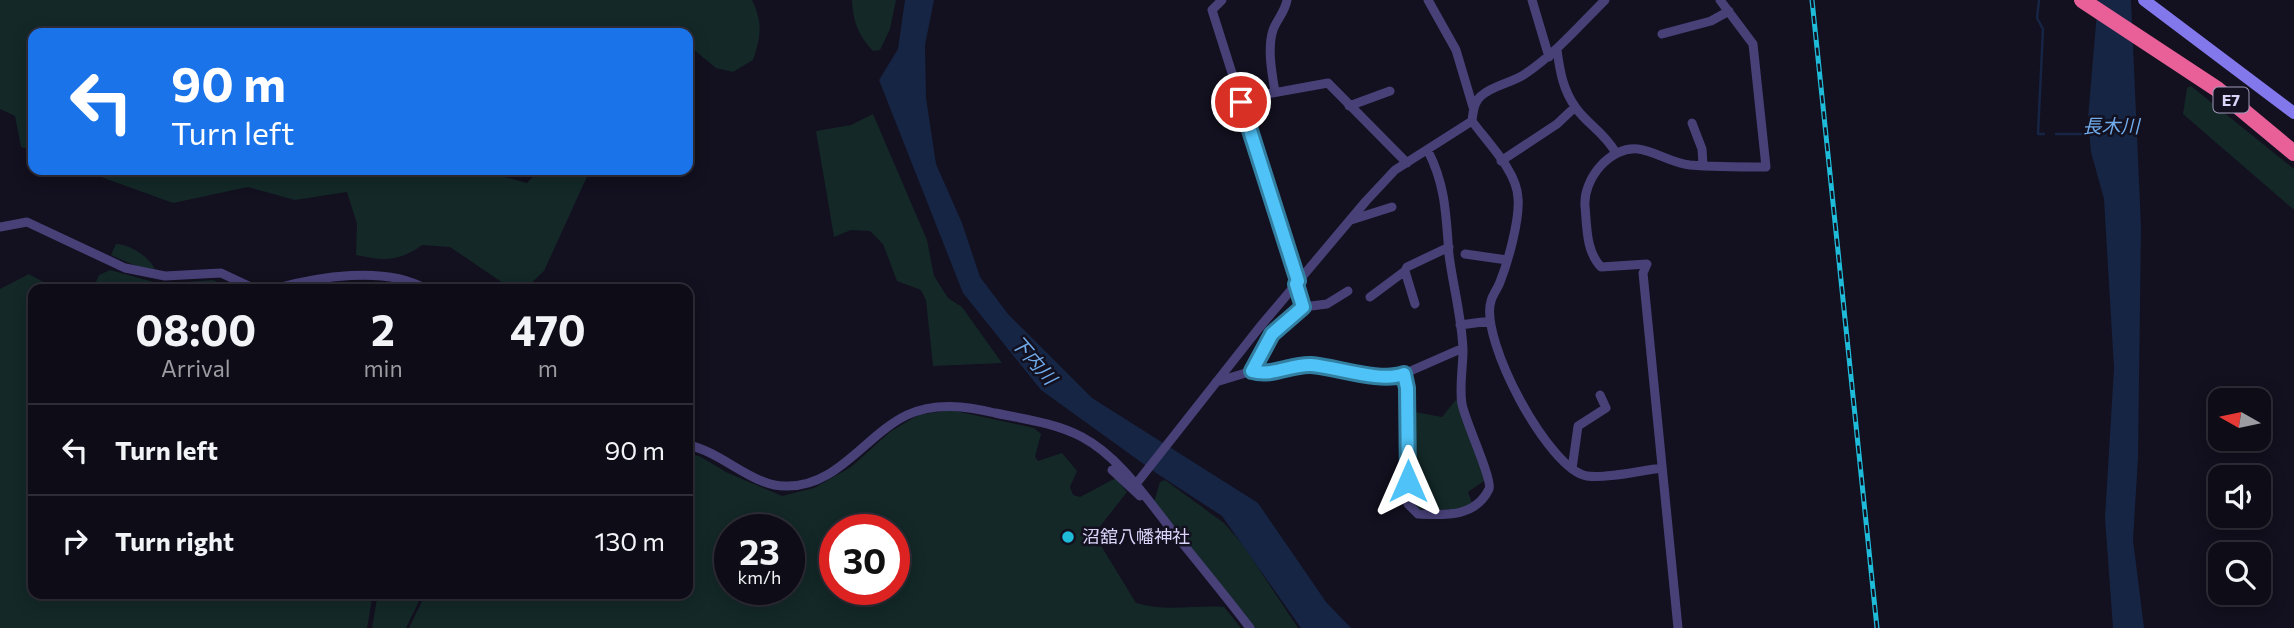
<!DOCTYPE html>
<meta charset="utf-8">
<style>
:root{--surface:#0e0c17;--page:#1c1a24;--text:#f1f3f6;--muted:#9b9ba1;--line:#2e2c36}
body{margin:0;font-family:Commissioner,"Noto Sans JP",sans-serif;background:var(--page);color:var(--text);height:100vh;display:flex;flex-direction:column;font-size:26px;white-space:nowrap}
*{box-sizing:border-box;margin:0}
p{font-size:23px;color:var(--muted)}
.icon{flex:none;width:38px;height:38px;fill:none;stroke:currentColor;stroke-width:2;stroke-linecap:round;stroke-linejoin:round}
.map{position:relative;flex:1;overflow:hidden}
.details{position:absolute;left:28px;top:284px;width:665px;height:315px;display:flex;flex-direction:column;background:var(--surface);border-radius:14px;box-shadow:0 4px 18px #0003,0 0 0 2px var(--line)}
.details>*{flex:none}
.banner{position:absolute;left:28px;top:28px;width:665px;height:147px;border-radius:14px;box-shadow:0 4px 18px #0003,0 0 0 2px var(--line);background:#1a73e8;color:#fff;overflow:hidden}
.needle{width:46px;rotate:279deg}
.tools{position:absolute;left:2208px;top:388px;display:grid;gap:14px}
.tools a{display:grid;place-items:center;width:63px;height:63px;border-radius:14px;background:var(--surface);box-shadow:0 4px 18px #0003,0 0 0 2px var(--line);font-size:35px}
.speed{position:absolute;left:714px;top:514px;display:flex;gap:14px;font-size:35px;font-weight:700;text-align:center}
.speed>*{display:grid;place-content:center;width:91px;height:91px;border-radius:50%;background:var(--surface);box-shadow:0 4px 18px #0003,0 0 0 2px var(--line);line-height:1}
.speed small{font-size:18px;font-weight:400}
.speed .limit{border:10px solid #d22;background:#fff;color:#111}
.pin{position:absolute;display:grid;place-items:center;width:60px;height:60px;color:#fff;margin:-30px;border:4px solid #fff;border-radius:50%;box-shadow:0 2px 7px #0007}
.me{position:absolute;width:77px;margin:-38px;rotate:0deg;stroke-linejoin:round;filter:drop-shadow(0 0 5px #0008)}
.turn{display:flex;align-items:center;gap:24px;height:147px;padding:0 28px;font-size:32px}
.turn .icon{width:91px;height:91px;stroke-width:2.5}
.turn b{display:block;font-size:49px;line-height:60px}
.eta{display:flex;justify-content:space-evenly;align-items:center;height:119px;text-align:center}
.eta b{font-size:42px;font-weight:700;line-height:49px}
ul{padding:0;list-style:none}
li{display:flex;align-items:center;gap:21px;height:91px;padding:0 28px;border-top:2px solid var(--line)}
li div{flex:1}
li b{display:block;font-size:26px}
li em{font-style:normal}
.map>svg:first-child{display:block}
</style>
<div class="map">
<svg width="2294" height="628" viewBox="0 0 2294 628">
<rect width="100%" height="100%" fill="#13101f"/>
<path fill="#142828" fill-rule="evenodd" d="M0,0H752C763,23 761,36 753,60L733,72L716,68L688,45V33H33V151L21,147L15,116L0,109Z
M852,0H896L890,29L880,50L873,51C858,35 853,21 852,0Z
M2191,86L2294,169V210L2183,114L2187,88Z
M873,114L927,240L934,276L948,298L962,307L1002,363L933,366L926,300L921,290L897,281L883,244L870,231L851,230L834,237L816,131L851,125Z
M82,170H479L527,183L539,170H590L544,271L525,289H512L450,247L422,245C399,262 383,261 356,255L357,224L347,192L295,200L248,187L173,203Z
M116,244C130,244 149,257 155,269L138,267L111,255Z
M110,270L161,284L213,280L232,289H93L99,275Z
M29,274L56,289H33V593H373L367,628H0V289Z
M310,282L408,284L417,289H288Z
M1459,396L1487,479L1468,492L1472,503L1459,510L1416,509L1415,412L1442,417Z
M951,410L1034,428L1041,434L1035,457L1038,461L1062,453L1077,471L1070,487L1073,495L1080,497L1116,478L1127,492L1098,529L1100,544L1136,603C1165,612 1193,605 1224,607L1241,628H409L424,597L433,593H688V454L699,456L728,473L782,496L814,488L851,467L890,432L918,415ZM730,530H789V590H730ZM835,530H894V590H835Z
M1165,480L1224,523L1243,545L1298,628H1253L1154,502L1160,482Z
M378,593H423L406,628H372Z"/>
<path fill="#162543" d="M905,0H934L925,45L926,98L936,164L962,223L980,277L1008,314L1092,398L1258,503L1326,602L1351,628H1301L1222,516L1156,473L1041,390L963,293L879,80L898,49Z
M2098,0H2131L2141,227L2138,458L2133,540L2144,628H2113L2105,518L2114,368L2104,199L2091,152L2088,118Z"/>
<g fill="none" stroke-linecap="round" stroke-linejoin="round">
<path stroke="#162543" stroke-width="2.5" d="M2039,0L2037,18L2043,29L2038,134H2044
M2056,134H2091"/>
<path stroke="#474178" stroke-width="9" d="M1222,0L1212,10L1298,281
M1428,0L1456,50L1473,107
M1532,0L1549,57
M1605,0C1579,26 1556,53 1525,74C1512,83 1493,85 1481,96C1474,102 1473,112 1472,121C1487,142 1517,171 1518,198C1520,219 1508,262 1500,282C1498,288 1493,294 1491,301C1479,339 1549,470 1587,476C1607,479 1642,470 1662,468
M1662,34L1711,21L1729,11
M1557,50C1560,72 1563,90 1576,108C1588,125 1603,131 1616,153
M1275,92C1272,73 1267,49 1273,30C1277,19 1285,12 1287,0
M1241,102L1267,94L1328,83L1407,163
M1349,106L1390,91
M1692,123L1702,149L1703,165
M1501,161L1557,124L1575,107
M1351,220L1392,207
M0,227L27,222L125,268L165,276L221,273L255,289
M1465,254L1507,260
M273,289C317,277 385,265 426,289
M1370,297L1405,271
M1415,304L1405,271L1407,267L1449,247
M1303,307L1327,304L1348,291
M1460,325L1490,321
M1252,371L1272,334L1301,312L1302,302L1296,284
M1404,374L1407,388L1408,504L1418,514C1444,515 1475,518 1489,489C1493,480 1465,421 1462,404C1459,387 1463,368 1463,350C1462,318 1453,286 1449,255C1446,217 1446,186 1428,151
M1216,382L1252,371L1261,374L1309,365L1399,376L1463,348
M688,445C722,452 752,486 785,486C837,488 865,435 907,415C935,402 966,406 995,413C1024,419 1056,423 1082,437C1118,456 1145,496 1170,528C1197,561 1224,594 1250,628
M1572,469L1578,426L1606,408L1600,395
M1112,470L1140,496
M1136,484L1259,328L1366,201L1395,170L1472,121
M1678,628L1643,273L1647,264L1601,267C1586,251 1587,228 1585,206C1583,179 1610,146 1638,149C1655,151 1671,163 1690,165C1715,167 1741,167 1766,167L1753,44L1720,0"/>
<path stroke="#8278ec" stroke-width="12" d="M2144,0L2294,113"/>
<path stroke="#e96099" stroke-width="16" d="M2082,0L2217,89L2294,153"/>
<g stroke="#1fbcda" stroke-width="5">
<path id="rail" d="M1812,0L1877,628"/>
</g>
<use href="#rail" stroke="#13101f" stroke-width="2.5" stroke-dasharray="8" stroke-linecap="butt"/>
</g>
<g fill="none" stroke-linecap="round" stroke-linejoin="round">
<g stroke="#337fa1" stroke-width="18">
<path id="route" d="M1241,102L1298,281L1296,284L1303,307L1272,334L1252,371C1272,377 1291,364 1311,365C1337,367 1380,383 1404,374L1407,388L1408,481"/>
</g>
<use href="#route" stroke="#4fc3f7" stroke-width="12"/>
</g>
<circle fill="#1fbcda" stroke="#13101f" stroke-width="2.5" cx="1068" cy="537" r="7"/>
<g text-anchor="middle" stroke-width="5" stroke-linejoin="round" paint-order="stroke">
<rect fill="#13101f" stroke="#9f99b8" stroke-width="2" x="2213.5" y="87.5" width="35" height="25" rx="5"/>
<g font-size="16" font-weight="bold" fill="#dbd4f9">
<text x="2231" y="106">E7</text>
</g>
<g font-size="18" fill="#dbd4f9" stroke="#13101f" text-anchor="start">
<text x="1082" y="543">沼舘八幡神社</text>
</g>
<g font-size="19" font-style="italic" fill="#70abeb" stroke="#13101f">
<text x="2111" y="133">長木川</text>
<text transform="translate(1034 360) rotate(49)" y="7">下内川</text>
</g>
</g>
</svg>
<div class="tools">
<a><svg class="needle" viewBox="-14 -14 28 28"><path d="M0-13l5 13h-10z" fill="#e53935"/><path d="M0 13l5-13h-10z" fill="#9b9ba1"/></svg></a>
<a><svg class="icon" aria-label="sound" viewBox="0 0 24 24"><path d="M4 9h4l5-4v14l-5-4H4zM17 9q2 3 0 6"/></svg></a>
<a><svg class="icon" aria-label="search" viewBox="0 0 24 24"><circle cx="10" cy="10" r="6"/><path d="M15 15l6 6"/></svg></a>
</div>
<div class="speed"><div>23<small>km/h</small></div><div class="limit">30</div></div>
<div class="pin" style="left:1241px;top:102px;background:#d93025"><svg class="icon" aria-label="arrive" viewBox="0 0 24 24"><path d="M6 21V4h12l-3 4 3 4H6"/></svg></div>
<svg class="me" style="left:1408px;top:481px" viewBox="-20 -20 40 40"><path d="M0-17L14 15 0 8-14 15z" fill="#4fc3f7" stroke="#fff" stroke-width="4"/></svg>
<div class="banner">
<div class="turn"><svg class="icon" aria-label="left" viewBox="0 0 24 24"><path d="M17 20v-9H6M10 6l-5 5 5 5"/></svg><div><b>90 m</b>Turn left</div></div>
</div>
<section class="details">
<div class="eta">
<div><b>08:00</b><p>Arrival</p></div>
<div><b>2</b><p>min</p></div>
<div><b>470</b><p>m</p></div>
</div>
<ul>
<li><svg class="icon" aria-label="left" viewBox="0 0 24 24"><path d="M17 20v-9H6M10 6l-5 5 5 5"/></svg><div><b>Turn left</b></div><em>90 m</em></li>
<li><svg class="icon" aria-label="right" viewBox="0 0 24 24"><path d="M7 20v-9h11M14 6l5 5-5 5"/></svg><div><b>Turn right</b></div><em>130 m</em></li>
</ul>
</section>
</div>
